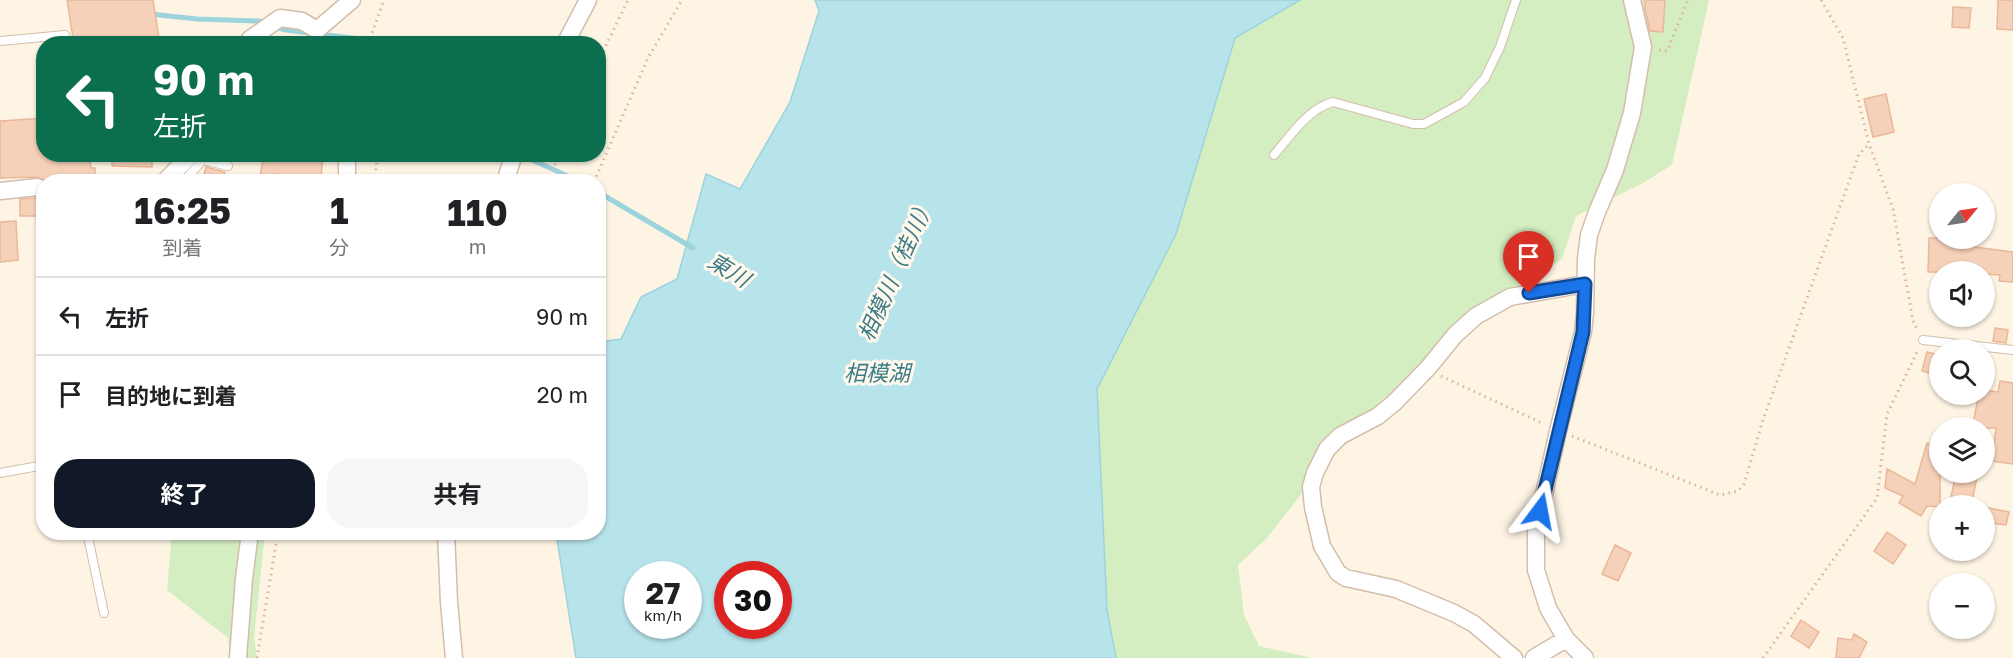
<!DOCTYPE html>
<html lang="ja">
<meta charset="utf-8">
<style>
:root{--surface:#fff;--page:#f6f6f6;--text:#202124;--muted:#757577;--line:#e0e0e0;--accent:#111827}
body{margin:0;font-family:"Golos Text","Noto Sans JP",sans-serif;background:var(--page);color:var(--text);height:100vh;display:flex;flex-direction:column;font-size:22px;white-space:nowrap}
*{box-sizing:border-box;margin:0}
p{font-size:20px;color:var(--muted)}
.icon{flex:none;width:33px;height:33px;fill:none;stroke:currentColor;stroke-width:2;stroke-linecap:round;stroke-linejoin:round}
.map{position:relative;flex:1;overflow:hidden}
.details{position:absolute;left:36px;top:174px;width:570px;height:366px;display:flex;flex-direction:column;background:var(--surface);border-radius:24px;box-shadow:0 2px 4px #0004}
.details>*{flex:none}
.hud{position:absolute;left:36px;top:36px;width:570px;height:126px;border-radius:24px;box-shadow:0 2px 4px #0004;background:#0b6e4f;color:#fff;overflow:hidden}
.needle{width:39px;rotate:60deg}
.buttons{position:absolute;left:1929px;top:183px;display:grid;gap:12px}
.buttons a{display:grid;place-items:center;width:66px;height:66px;border-radius:50%;background:var(--surface);box-shadow:0 2px 4px #0004;font-size:30px}
.speed{position:absolute;left:624px;top:561px;display:flex;gap:12px;font-size:30px;font-weight:700;text-align:center}
.speed>*{display:grid;place-content:center;width:78px;height:78px;border-radius:50%;background:var(--surface);box-shadow:0 2px 4px #0004;line-height:1}
.speed small{font-size:15px;font-weight:400}
.speed .limit{border:9px solid #d22;background:#fff;color:#111}
.pin{position:absolute;display:grid;place-items:center;width:51px;height:51px;color:#fff;margin:-62px -26px;border-radius:50% 50% 50% 0;rotate:-45deg;box-shadow:0 0 6px #0007}
.pin .icon{rotate:45deg}
.me{position:absolute;width:66px;margin:-33px;rotate:13deg;stroke-linejoin:round;filter:drop-shadow(0 0 4px #0008)}
.turn{display:flex;align-items:center;gap:21px;height:126px;padding:0 18px;font-size:27px}
.turn .icon{width:78px;height:78px;stroke-width:2.5}
.turn b{display:block;font-size:42px;line-height:51px}
.eta{display:flex;justify-content:space-evenly;align-items:center;height:102px;text-align:center}
.eta b{font-size:36px;font-weight:700;line-height:42px}
.primary-button{display:flex;gap:12px;margin-top:auto;padding:12px 18px}
.primary-button a{flex:1;height:69px;border-radius:24px;background:var(--accent);color:#fff;font-size:24px;font-weight:700;line-height:69px;text-align:center}
.primary-button a+a{background:var(--page);color:var(--text)}
ul{padding:0;list-style:none}
li{display:flex;align-items:center;gap:18px;height:78px;padding:0 18px;border-top:2px solid var(--line)}
li div{flex:1}
li b{display:block;font-size:22px}
li em{font-style:normal}
.map>svg:first-child{display:block}
</style>
<div class="map">
<svg width="2013" height="658" viewBox="0 0 2013 658">
<rect width="100%" height="100%" fill="#fef4e4"/>
<path fill="#d4edc1" d="M1300,0H1709L1672,165L1643,183L1576,216L1562,259L1472,313L1316,475L1267,538L1238,565L1244,615L1259,646L1312,658H1116L1107,610L1097,389L1176,234L1235,38Z
M172,533H265L254,637L257,658H230L228,638L167,590Z"/>
<path fill="#b7e3ea" stroke="#9cd3dd" stroke-width="1.5" fill-rule="evenodd" d="M815,0H1300L1235,38L1176,234L1097,389L1107,610L1116,658H576L556,533L598,532L599,342L621,339L641,297L677,279L706,174L740,189L790,102L819,11ZM688,574V626H638V574ZM728,574H778V626H728Z"/>
<g fill="none" stroke-linecap="round" stroke-linejoin="round">
<path stroke="#9cd3dd" stroke-width="5" d="M150,14L197,19L259,21L266,24
M275,27L286,30L310,33
M319,34L376,41L381,44
M519,154L581,182
M598,192L693,248"/>
</g>
<path fill="#f6d1b9" stroke="#eab798" stroke-width="1.5" d="M67,0H153L159,39L128,44H74Z
M1645,0H1665L1663,32L1650,31L1645,8Z
M1998,0H2013V30L1997,29Z
M1953,7L1971,8L1969,28L1952,27Z
M1886,94L1894,132L1873,137L1864,99Z
M44,118V154H89L91,168H95V182H50L36,177L0,178V121Z
M112,154H152V167L112,166Z
M264,154H323L321,178L275,174V182H259Z
M206,167L225,172L222,182H202Z
M35,198L44,200L43,216H20V199Z
M16,221L18,260L0,262V222Z
M1929,238H1976L1975,247L2013,252V282L1999,281L2000,275L1984,274V272H1928Z
M1995,328L2008,330L2006,343L1993,341Z
M1927,352L1940,355V376L1922,371Z
M2000,381L2013,383V464L1992,461L1996,428H1972L1979,394H1984V390L1998,392Z
M1927,443L1940,446V507L1927,506L1921,516L1899,503L1903,496L1885,488L1887,469L1915,484Z
M1956,472H1978L1972,502L1951,497Z
M1984,507L2009,512L2006,525L1984,522Z
M1887,532L1906,545L1893,564L1874,551Z
M1615,545L1631,553L1618,581L1602,574Z
M1801,620L1819,632L1809,648L1791,636Z
M1854,634L1867,642L1859,658H1836L1838,638L1852,640Z"/>
<g fill="none" stroke-linecap="round" stroke-linejoin="round">
<g stroke="#d4bdac" stroke-width="10">
<path id="service" d="M0,41L65,35
M1274,155C1290,136 1309,108 1333,102L1413,124H1424L1464,102L1485,78L1500,47L1516,0
M183,182L203,160L228,166
M1923,340L2013,350
M0,473L44,465
M87,532L104,613"/>
</g>
<g stroke="#d4bdac" stroke-width="19">
<path id="minor" d="M317,30L352,0
M247,44L250,39L280,18L302,21L317,30
M565,44L588,0
M347,154V182
M164,182L192,154
M505,182L514,154
M0,191L37,187L44,190
M446,532L449,602L454,658
M238,658L244,579L250,532
M1514,658L1474,624L1454,613L1396,589L1346,578L1338,573L1322,546L1313,507L1311,487L1315,473L1327,449L1340,436L1378,416L1394,403L1428,368L1455,335L1476,316L1510,297L1585,284
M1534,658L1566,639
M1585,658L1566,639L1548,608L1536,570V531L1558,431L1583,332L1585,313L1586,259L1589,235L1597,212L1615,170L1632,113L1643,47L1632,0"/>
</g>
<path stroke="#dcb49c" stroke-width="3" stroke-dasharray="1.5 4.5" stroke-linecap="butt" d="M1821,0L1843,38L1869,144L1893,209L1913,321L1918,331
M368,44L384,0
M1659,50L1667,51L1688,0
M598,62L628,0
M374,182L378,154
M549,182L559,154
M594,182L648,58L682,0
M1441,376L1544,424
M1572,436L1720,495L1738,491L1744,484L1763,420L1859,154L1869,144
M257,658L278,532
M1763,658L1877,498L1887,414L1918,350"/>
<use href="#service" stroke="#fff" stroke-width="8"/>
<use href="#minor" stroke="#fff" stroke-width="16"/>
</g>
<g fill="none" stroke-linecap="round" stroke-linejoin="round">
<g stroke="#114b97" stroke-width="15">
<path id="route" d="M1529,293L1585,284L1583,332L1540,511"/>
</g>
<use href="#route" stroke="#1a73e8" stroke-width="10"/>
</g>
<g text-anchor="middle" stroke-width="6" stroke-linejoin="round" paint-order="stroke">
<g font-size="22" font-style="italic" fill="#3b7c87" stroke="#fff8ed">
<text transform="translate(896 269) rotate(-66)" y="8">相模川（桂川）</text>
<text transform="translate(729 270) rotate(31)" y="8">東川</text>
<text x="877" y="381">相模湖</text>
</g>
</g>
</svg>
<div class="buttons">
<a><svg class="needle" viewBox="-14 -14 28 28"><path d="M0-13l5 13h-10z" fill="#e53935"/><path d="M0 13l5-13h-10z" fill="#757577"/></svg></a>
<a><svg class="icon" aria-label="sound" viewBox="0 0 24 24"><path d="M4 9h4l5-4v14l-5-4H4zM17 9q2 3 0 6"/></svg></a>
<a><svg class="icon" aria-label="search" viewBox="0 0 24 24"><circle cx="10" cy="10" r="6"/><path d="M15 15l6 6"/></svg></a>
<a><svg class="icon" aria-label="layers" viewBox="0 0 24 24"><path d="M12 4l9 5-9 5-9-5zM3 14l9 5 9-5"/></svg></a>
<a>+</a>
<a>−</a>
</div>
<div class="speed"><div>27<small>km/h</small></div><div class="limit">30</div></div>
<div class="pin" style="left:1529px;top:293px;background:#d93025"><svg class="icon" aria-label="arrive" viewBox="0 0 24 24"><path d="M6 21V4h12l-3 4 3 4H6"/></svg></div>
<svg class="me" style="left:1540px;top:511px" viewBox="-20 -20 40 40"><path d="M0-17L14 15 0 8-14 15z" fill="#1a73e8" stroke="#fff" stroke-width="4"/></svg>
<div class="hud">
<div class="turn"><svg class="icon" aria-label="left" viewBox="0 0 24 24"><path d="M17 20v-9H6M10 6l-5 5 5 5"/></svg><div><b>90 m</b>左折</div></div>
</div>
<section class="details">
<div class="eta">
<div><b>16:25</b><p>到着</p></div>
<div><b>1</b><p>分</p></div>
<div><b>110</b><p>m</p></div>
</div>
<ul>
<li><svg class="icon" aria-label="left" viewBox="0 0 24 24"><path d="M17 20v-9H6M10 6l-5 5 5 5"/></svg><div><b>左折</b></div><em>90 m</em></li>
<li><svg class="icon" aria-label="arrive" viewBox="0 0 24 24"><path d="M6 21V4h12l-3 4 3 4H6"/></svg><div><b>目的地に到着</b></div><em>20 m</em></li>
</ul>
<div class="primary-button"><a>終了</a><a>共有</a></div>
</section>
</div>
